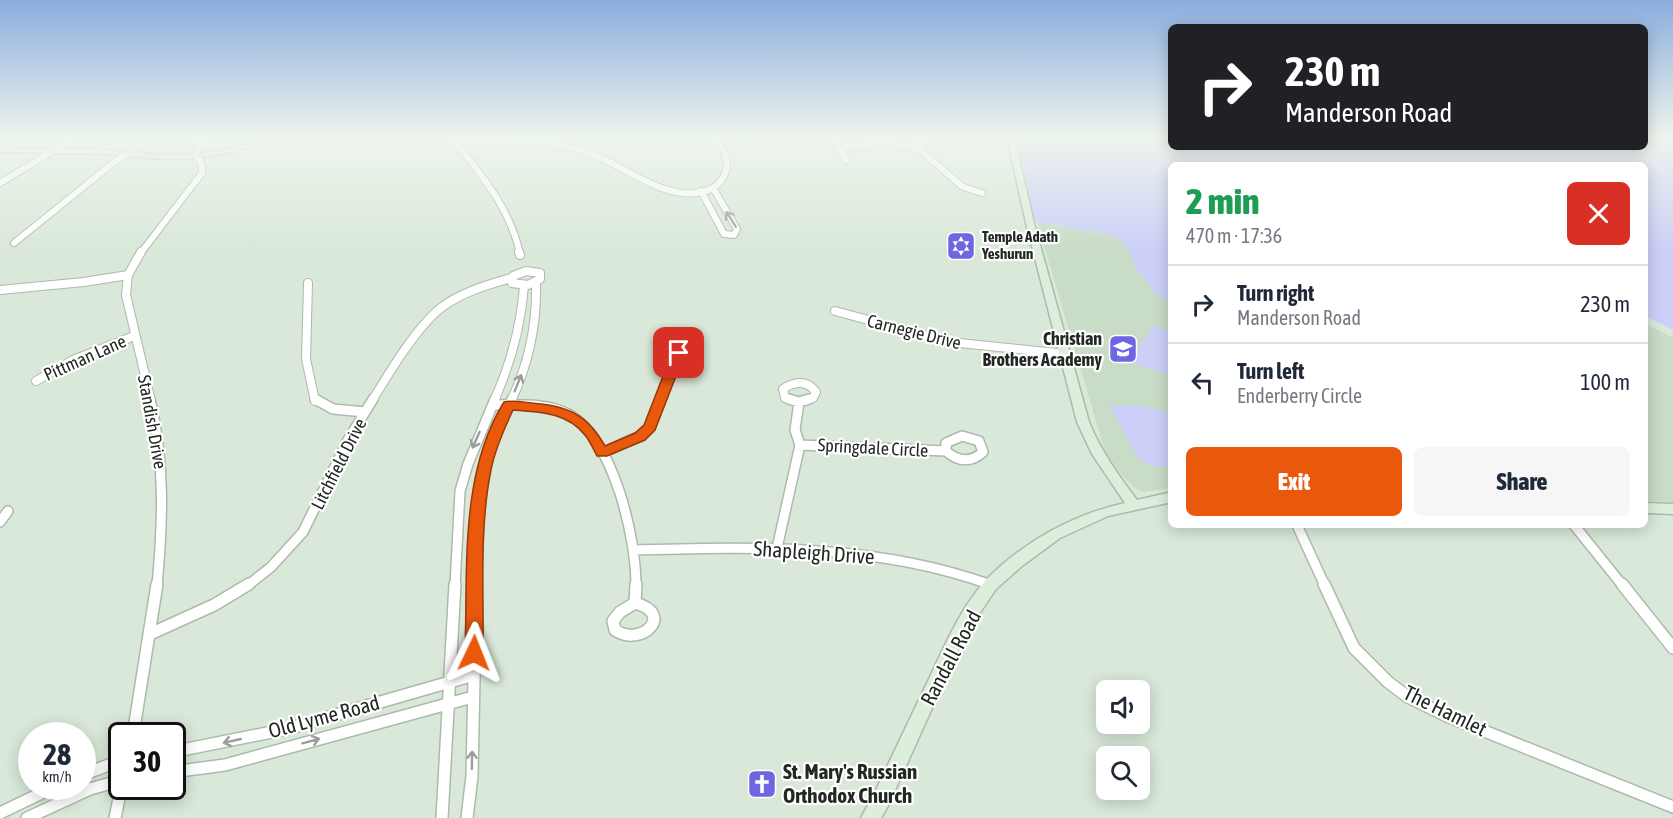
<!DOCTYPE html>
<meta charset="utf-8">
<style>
:root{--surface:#fff;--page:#f6f6f7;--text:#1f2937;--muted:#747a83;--line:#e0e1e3;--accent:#ea580c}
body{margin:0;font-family:"Asap Condensed",sans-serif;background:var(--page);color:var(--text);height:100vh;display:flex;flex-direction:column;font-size:22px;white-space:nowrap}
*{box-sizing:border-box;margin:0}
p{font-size:20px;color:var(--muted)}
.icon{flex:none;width:33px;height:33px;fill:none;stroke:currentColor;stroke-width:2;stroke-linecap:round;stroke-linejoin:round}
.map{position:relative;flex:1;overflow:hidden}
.details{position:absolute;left:1168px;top:162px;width:480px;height:366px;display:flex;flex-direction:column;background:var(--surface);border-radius:9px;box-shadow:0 3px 15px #0003}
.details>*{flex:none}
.top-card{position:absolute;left:1168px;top:24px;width:480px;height:126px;border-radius:9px;box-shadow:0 3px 15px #0003;background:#202124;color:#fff;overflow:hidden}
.controls{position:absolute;left:1096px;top:680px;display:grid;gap:12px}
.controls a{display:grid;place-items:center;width:54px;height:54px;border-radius:9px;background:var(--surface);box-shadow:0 3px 15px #0003;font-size:30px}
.speed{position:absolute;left:18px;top:722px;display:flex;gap:12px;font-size:30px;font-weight:700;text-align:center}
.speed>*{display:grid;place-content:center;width:78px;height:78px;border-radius:50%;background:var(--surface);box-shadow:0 3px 15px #0003;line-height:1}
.speed small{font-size:15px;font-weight:400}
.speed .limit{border:3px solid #111;border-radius:9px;background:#fff;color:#111}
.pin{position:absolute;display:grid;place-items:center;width:51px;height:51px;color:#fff;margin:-26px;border-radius:12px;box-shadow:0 3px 9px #0006}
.me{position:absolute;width:66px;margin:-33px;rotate:2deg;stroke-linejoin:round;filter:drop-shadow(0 0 4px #0008)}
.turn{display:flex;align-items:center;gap:21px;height:126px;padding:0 18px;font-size:27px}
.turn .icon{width:78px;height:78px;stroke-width:2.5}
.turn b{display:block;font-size:42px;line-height:51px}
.round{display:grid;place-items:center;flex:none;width:63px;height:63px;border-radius:9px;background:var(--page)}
.head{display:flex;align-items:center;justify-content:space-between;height:102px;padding:0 18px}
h1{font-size:36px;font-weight:800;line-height:45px;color:#1e9e55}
.primary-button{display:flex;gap:12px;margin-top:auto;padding:12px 18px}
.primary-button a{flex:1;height:69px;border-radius:9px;background:var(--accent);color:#fff;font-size:24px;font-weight:800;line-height:69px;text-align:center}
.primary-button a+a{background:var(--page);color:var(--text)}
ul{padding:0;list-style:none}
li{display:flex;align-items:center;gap:18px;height:78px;padding:0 18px;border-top:2px solid var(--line)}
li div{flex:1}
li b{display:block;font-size:22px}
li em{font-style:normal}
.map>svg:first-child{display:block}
</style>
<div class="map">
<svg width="1673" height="818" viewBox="0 0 1673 818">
<rect width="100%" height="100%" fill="#d9e8d8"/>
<path fill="#c9dcc8" d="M1037,222L1111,235L1124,242L1138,272L1145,278L1153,292L1171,302V488L1144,492L1135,488L1114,467L1104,448Z
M1646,324L1673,338V502L1646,501Z"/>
<path fill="#cccff8" d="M1010,137H1171L1172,147H1646V137H1673V330L1646,316V165H1172L1171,302L1153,292L1145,278L1138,272L1124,242L1111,235L1035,221L1015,144H1011Z
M1154,326L1171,331V376L1129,361Z
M1109,405L1143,406L1171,413V466L1155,467L1139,459Z"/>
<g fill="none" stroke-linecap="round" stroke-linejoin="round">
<g stroke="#acbaab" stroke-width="8">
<path id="street-far3" d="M452,137C480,174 510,207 520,254
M831,137L847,160
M455,141C490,140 526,139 561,145C575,148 588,152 601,158C633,172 675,207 713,188C721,183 726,175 727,165C727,154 722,145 714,137
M883,142L919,149
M841,148L875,144L893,137
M919,149L963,187L982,193
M919,149L920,137
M0,183L76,137
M701,191L724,234L734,235L737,229L713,188
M14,243L117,160L130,153
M140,254L202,173V166L196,153L203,137"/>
</g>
<g stroke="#acbaab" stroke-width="10">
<path id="street-far2" d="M141,252L128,275L126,295L151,401
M519,252L520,255
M526,271L540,273V279L528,285L512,283L513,276Z
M308,283L306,359L315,401
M0,290L84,282L128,275
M835,311L950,342L1066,354
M680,337L693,340L694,347L683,353L669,351L668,343Z
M36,381L73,360L134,336
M372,401C389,373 417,326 442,307C462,292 487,285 511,278
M494,401C511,363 521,327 524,286
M511,401C529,363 537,324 536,283
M660,401L679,353
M794,401L785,398L783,389C795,381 807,380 816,392L813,398L804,401"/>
</g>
<g stroke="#acbaab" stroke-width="12">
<path id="street-far1" d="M150,399C165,462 163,521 157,586
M315,399L333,409L365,412
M789,399L799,402
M799,402L809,399
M493,405C517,405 548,402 570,415C614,441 636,537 636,586
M962,436L979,441L983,452C971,463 958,462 946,451V443Z
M800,445L946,451
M602,453L640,436L650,427L661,399
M0,522L8,511
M1297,525L1325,586
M1574,525L1623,586
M777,548L800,445L795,430L799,402
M633,550C754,547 876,543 991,585
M247,586L271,567L303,532L348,440L373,399
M455,586L460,491L468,464L495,399
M476,586L480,492L491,445L512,399"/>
</g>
<g stroke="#acbaab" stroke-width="14">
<path id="street" d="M989,584L991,585
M1324,584L1354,648L1388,682L1408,697L1447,716L1673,807
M1622,584L1673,648
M635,603L636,584
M635,603C676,614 641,648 615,630L613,621L620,612Z
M150,634L214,605L249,584
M133,735L157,584
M172,752L287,729L474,675
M172,772L225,765L473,697
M82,775L122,760
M0,813L56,786
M27,818L90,789L122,780
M115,818L122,784
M442,818L455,584
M467,818L472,776L476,584"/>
</g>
<g stroke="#acbaab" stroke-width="3">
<path id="secondary" d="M274,137H285L223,154L191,159H161L112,154L0,152V148L112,150L161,155H191L223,150Z
M1007,137H1014L1034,223L1089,422C1101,451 1118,475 1137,500L1172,492V502L1108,516L1060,538L1022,566L996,589L965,635L887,808L881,818H861L873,796C892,757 910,718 929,679C944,647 961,607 986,580C1023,542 1074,514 1125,503L1092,454L1077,422L1026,223Z
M1646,503L1673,504V514L1646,513Z"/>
</g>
<use href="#street-far3" stroke="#fff" stroke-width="6"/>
<use href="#street-far2" stroke="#fff" stroke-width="8"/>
<use href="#street-far1" stroke="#fff" stroke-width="9"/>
<use href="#street" stroke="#fff" stroke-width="11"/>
<use href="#secondary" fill="#ded" fill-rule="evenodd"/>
</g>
<defs><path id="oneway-shaft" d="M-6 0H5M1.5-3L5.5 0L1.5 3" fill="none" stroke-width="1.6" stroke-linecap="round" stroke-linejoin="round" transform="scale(1.5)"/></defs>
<g stroke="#9c9e9c">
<use href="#oneway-shaft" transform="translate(731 219) rotate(-122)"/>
<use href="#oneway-shaft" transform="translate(518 383) rotate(-68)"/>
<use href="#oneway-shaft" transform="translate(476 440) rotate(114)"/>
<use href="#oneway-shaft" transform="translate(232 741) rotate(167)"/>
<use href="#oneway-shaft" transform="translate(311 741) rotate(-15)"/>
<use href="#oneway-shaft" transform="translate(472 760) rotate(-89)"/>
</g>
<linearGradient id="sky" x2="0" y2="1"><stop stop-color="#8bacdd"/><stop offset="0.55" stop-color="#eef5ed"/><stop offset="1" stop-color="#eef5ed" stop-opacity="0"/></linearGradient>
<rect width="1673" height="251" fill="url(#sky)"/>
<path fill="#ea580c" stroke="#983908" stroke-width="1.5" d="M679,349L685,353L655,430L645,440L607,456H597C593,449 590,441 585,435C567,412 539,412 513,410C504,429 495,449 491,470C479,529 484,593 483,653L481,659L474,661L468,659L465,653C468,571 459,474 504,402C513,400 523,402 532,403C568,406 587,414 605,446L635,433L644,425L672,353Z"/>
<defs>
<g id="synagogue-square" transform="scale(1.5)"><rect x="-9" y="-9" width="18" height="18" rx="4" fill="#6f67e2" stroke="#fff"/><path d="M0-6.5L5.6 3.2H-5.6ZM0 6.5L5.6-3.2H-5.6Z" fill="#fff"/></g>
<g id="school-square" transform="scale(1.5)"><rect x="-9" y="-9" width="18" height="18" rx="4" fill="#6f67e2" stroke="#fff"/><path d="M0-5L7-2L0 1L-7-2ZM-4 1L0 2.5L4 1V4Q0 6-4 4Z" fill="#fff"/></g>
<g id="church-square" transform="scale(1.5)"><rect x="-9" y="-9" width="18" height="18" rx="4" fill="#6f67e2" stroke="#fff"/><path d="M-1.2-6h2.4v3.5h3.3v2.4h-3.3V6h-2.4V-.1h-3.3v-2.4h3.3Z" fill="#fff"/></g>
</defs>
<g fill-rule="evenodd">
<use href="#synagogue-square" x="961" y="246"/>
<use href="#school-square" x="1123" y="349"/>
<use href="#church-square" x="762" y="784"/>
</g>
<g text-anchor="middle" stroke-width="4.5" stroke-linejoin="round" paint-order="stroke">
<g font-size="15" font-weight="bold" fill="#222822" stroke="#fff" text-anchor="start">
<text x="982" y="242">Temple Adath<tspan x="982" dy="17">Yeshurun</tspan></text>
</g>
<g font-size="18" fill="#222822" stroke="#fff">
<text transform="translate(914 332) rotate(14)" y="6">Carnegie Drive</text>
<text transform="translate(85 358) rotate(-24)" y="6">Pittman Lane</text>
<text transform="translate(152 422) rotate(80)" y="6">Standish Drive</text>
<text transform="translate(873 448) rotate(3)" y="6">Springdale Circle</text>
<text transform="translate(339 464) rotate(-63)" y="6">Litchfield Drive</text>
</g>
<g font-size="18" font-weight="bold" fill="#222822" stroke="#fff" text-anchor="end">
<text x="1102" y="345">Christian<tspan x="1102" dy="21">Brothers Academy</tspan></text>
</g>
<g font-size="21" fill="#222822" stroke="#fff">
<text transform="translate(814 553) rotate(4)" y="7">Shapleigh Drive</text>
<text transform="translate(951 658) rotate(-62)" y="7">Randall Road</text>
<text transform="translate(1445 711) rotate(26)" y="7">The Hamlet</text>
<text transform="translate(324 717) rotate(-15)" y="7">Old Lyme Road</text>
</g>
<g font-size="21" font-weight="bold" fill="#222822" stroke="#fff" text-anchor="start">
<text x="783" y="779">St. Mary's Russian<tspan x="783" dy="24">Orthodox Church</tspan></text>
</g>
</g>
</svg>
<div class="controls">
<a><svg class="icon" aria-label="sound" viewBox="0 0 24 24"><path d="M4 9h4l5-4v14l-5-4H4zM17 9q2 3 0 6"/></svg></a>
<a><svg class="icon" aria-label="search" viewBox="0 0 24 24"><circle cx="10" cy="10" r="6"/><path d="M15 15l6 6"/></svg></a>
</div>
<div class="speed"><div>28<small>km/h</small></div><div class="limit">30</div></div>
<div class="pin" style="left:679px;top:353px;background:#d93025"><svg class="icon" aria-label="arrive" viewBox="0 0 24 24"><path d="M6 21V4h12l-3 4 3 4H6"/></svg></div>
<svg class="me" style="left:474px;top:653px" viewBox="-20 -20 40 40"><path d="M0-17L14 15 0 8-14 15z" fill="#ea580c" stroke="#fff" stroke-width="4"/></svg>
<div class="top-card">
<div class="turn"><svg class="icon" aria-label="right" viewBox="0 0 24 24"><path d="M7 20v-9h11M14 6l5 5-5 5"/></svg><div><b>230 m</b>Manderson Road</div></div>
</div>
<section class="details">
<div class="head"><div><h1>2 min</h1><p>470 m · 17:36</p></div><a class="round" style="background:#d93025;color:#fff"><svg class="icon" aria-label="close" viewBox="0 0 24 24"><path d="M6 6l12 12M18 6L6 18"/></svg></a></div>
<ul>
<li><svg class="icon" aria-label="right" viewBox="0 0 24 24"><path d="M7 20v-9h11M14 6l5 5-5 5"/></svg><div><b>Turn right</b><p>Manderson Road</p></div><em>230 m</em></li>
<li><svg class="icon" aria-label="left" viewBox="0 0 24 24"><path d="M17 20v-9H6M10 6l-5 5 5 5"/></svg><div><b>Turn left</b><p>Enderberry Circle</p></div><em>100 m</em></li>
</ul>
<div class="primary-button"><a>Exit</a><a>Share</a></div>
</section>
</div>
